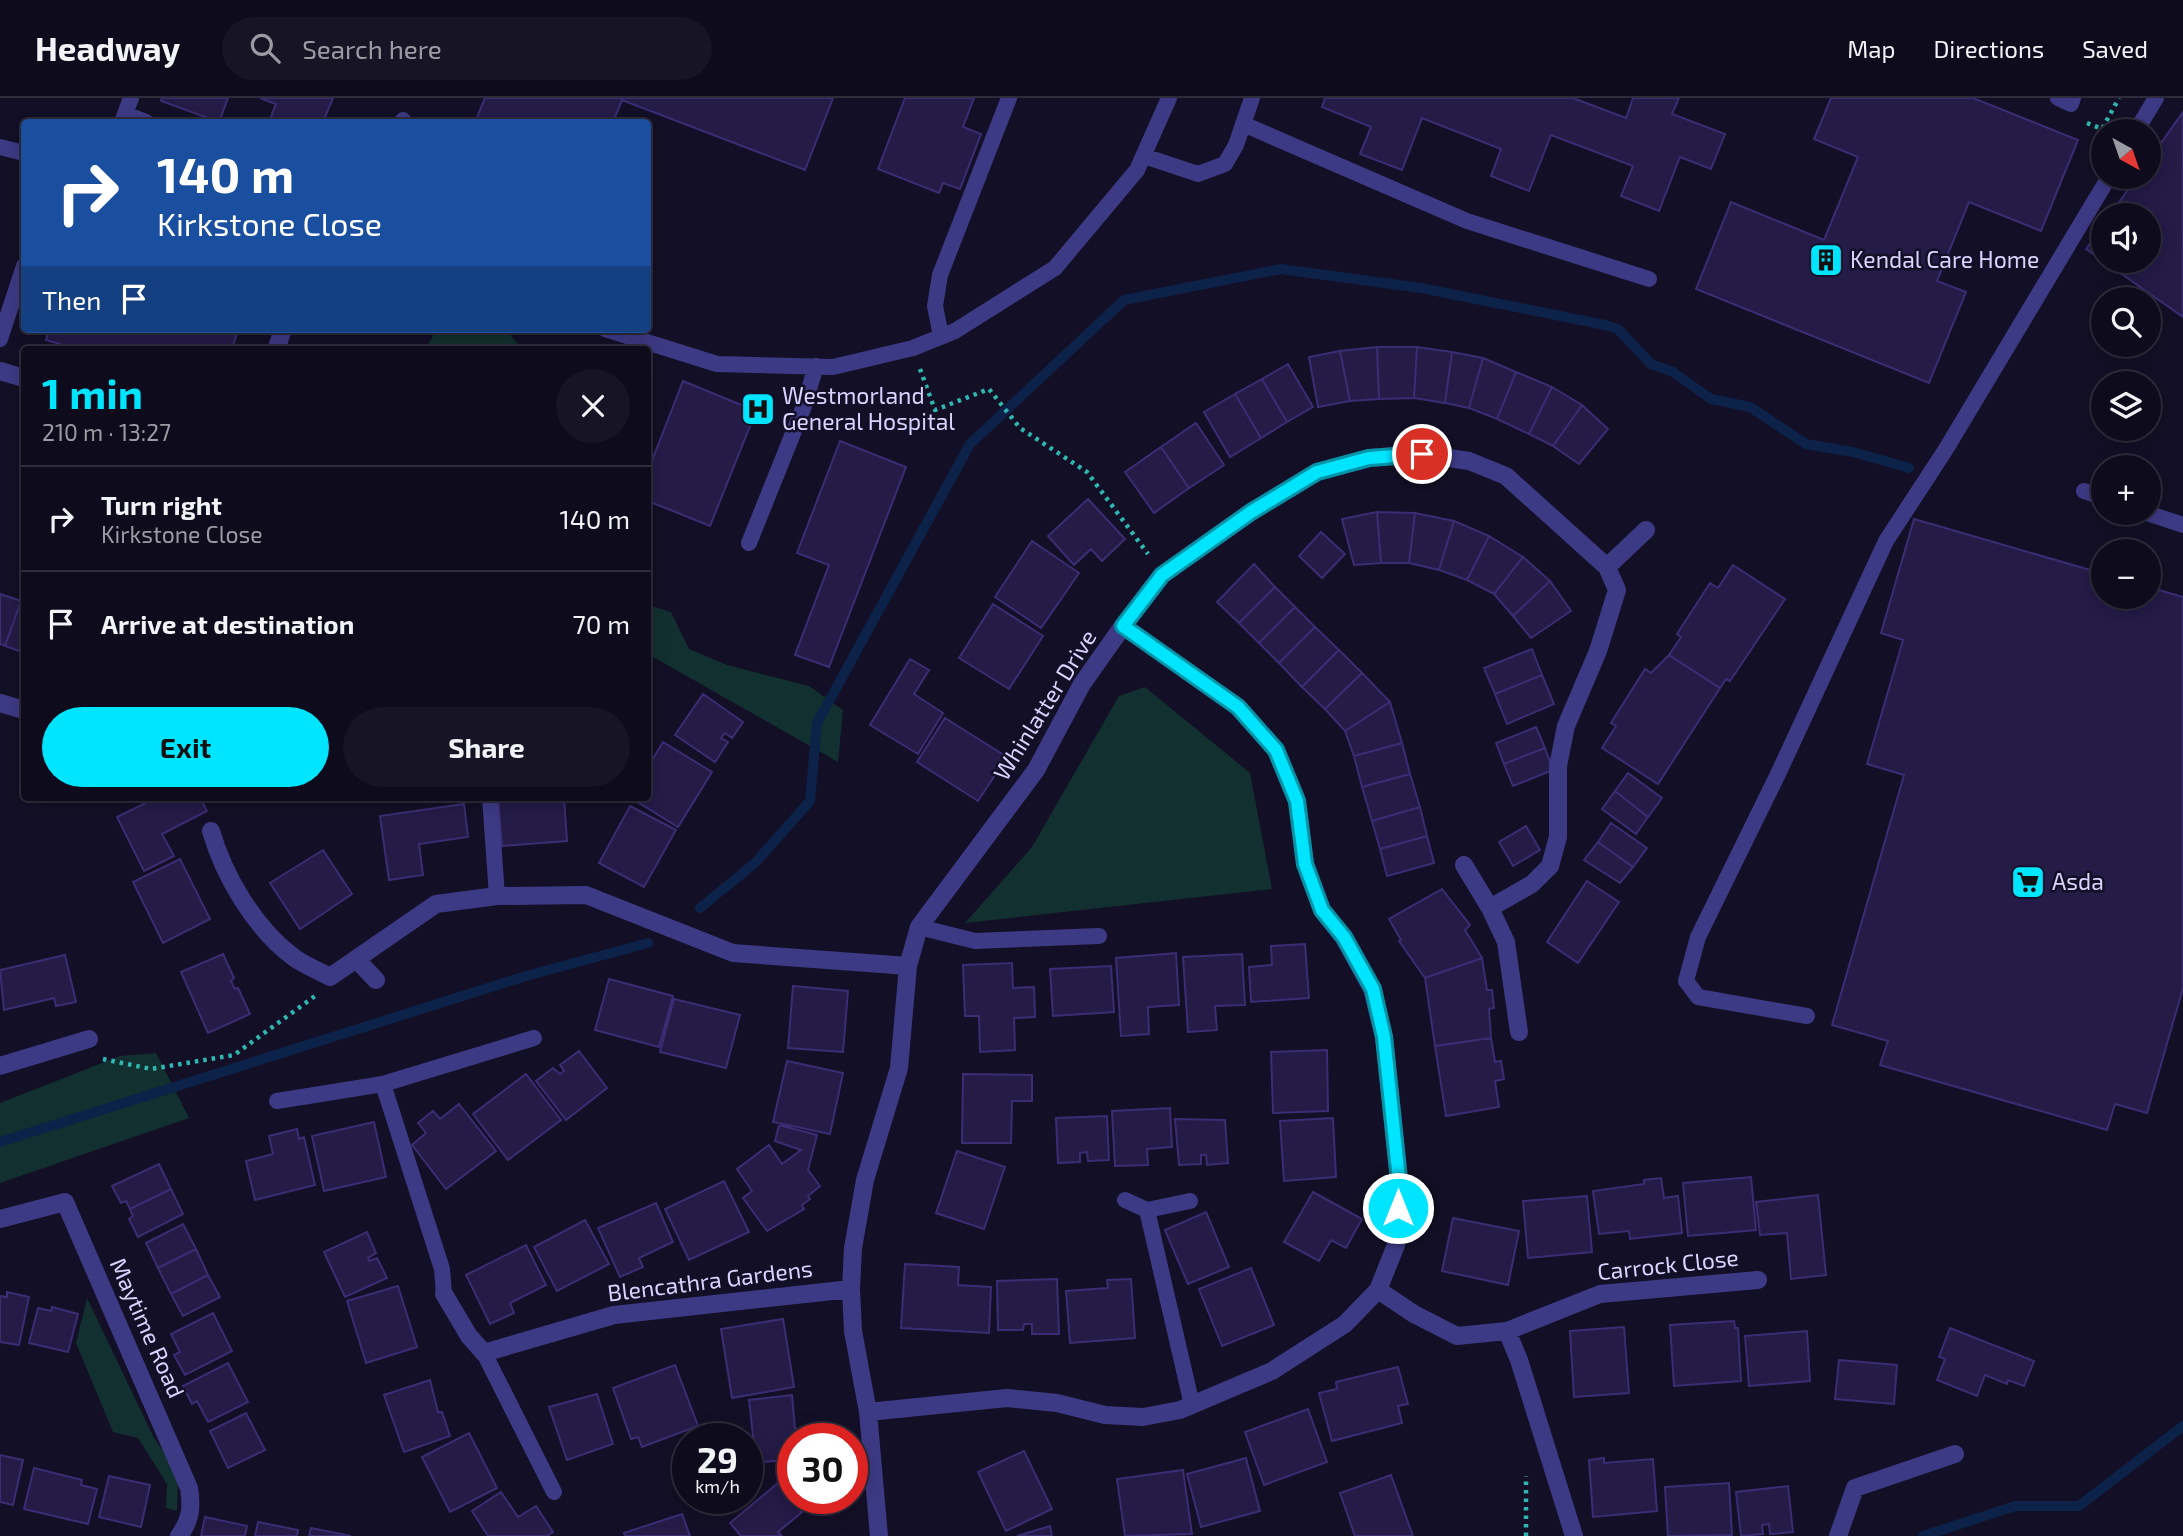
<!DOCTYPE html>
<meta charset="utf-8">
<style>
:root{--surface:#0e0b1c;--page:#171425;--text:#f1f3f6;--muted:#9b9ba3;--line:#2e2b3b;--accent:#00e5ff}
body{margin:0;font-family:"Exo 2",sans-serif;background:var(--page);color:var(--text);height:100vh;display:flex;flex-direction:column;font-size:26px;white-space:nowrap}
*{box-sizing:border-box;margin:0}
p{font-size:23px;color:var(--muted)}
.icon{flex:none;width:38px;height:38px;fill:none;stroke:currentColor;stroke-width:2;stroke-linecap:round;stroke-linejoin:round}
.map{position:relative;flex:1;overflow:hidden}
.panel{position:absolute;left:21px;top:248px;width:630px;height:455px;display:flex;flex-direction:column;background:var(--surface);border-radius:7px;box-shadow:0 4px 18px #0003,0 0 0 2px var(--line)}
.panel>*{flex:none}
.banner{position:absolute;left:21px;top:21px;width:630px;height:214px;border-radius:7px;box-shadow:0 4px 18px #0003,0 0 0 2px var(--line);background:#1a4fa0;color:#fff;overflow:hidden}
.needle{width:46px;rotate:140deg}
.controls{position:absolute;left:2091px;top:21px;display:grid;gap:14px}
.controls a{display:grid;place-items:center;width:70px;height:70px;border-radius:50%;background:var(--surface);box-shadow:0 4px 18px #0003,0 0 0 2px var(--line);font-size:35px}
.speed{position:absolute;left:672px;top:1325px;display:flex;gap:14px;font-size:35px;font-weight:700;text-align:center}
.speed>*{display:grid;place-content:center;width:91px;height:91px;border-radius:50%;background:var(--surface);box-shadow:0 4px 18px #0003,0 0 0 2px var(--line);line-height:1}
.speed small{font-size:18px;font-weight:400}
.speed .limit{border:10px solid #d22;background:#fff;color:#111}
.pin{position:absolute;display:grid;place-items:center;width:60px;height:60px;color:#fff;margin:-30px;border:4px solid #fff;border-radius:50%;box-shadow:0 2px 7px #0007}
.me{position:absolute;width:77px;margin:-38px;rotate:0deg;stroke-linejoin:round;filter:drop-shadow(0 0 5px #0008)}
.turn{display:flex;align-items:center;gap:24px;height:147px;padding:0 21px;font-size:32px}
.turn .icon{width:91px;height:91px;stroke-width:2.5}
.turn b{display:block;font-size:49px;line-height:60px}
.then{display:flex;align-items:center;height:66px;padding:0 21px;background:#0003;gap:14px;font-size:26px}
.round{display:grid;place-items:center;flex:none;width:74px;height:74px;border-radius:37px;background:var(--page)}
.overview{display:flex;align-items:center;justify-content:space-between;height:119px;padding:0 21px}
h1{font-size:42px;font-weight:700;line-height:52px;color:var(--accent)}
.button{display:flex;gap:14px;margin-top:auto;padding:14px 21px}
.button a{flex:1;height:80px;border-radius:42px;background:var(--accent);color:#111;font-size:28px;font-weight:700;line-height:80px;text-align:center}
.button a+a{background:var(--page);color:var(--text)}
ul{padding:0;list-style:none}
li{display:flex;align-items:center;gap:21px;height:105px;padding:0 21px;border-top:2px solid var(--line)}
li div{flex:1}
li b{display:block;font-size:26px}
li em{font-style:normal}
header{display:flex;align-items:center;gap:42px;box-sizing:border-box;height:98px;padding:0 35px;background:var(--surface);border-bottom:2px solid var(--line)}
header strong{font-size:33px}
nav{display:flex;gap:38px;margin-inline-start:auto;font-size:24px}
.search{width:490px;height:63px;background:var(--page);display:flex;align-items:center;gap:18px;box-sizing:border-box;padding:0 24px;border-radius:38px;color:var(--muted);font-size:26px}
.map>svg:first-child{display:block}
</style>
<header>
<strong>Headway</strong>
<div class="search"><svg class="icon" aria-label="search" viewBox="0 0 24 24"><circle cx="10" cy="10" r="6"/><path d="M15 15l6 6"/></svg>Search here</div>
<nav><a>Map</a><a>Directions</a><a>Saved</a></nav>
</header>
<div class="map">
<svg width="2183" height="1438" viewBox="0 0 2183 1438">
<rect width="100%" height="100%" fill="#130f26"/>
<path fill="#12302f" d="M437,231H505L523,252H425Z
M648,507L671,514L689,551L727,567L809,588L843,612L838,664L648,556Z
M1145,589L1250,675L1272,791L965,825L1032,749L1119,598Z
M156,955L189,1020L0,1085V1005L120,958Z
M87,1200L153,1338L173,1367L178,1386L177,1413L166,1410L167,1386L138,1340L113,1334L76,1245Z"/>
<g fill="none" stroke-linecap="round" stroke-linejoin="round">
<path stroke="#0c2248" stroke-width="10" d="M700,810L755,765L810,703L817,625L970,346L1124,202L1281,171L1421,190L1605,227L1618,231L1651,266L1673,274L1711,301L1750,309L1806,346L1853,354L1909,370
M0,1044L526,878L648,845
M1923,1438L2015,1408H2079L2183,1328"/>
</g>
<path fill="#241b47" stroke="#3b2d73" stroke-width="2" d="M162,0H228L219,24L161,3Z
M260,0H333L323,24H269L276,6Z
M485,0H833L805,72L622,2L613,24H475Z
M905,0H974L963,29L981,36L960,91L943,85L939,95L878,71Z
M1325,0H1573L1626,20L1633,0H1679L1672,16L1725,36L1711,71L1680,59L1659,113L1621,98L1633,68L1551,37L1529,93L1491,78L1501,51L1422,20L1402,72L1360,56L1371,29L1322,9Z
M1831,0H1973L2078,42L2041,133L1969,104L1937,183L1966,194L1929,285L1696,191L1731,104L1824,142L1858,59L1814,41Z
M2183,14V219L2086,151L2104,127V163H2149V117H2110L2137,79H2149V62Z
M49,231H238L232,252H97L87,249L80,252L46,242Z
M1377,249L1379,301L1350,303L1340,253Z
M1377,249H1417L1414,300L1379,301Z
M1417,249L1452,254L1445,305L1414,300Z
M1340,253L1350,303L1318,309L1309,259Z
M1452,254L1483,260L1469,310L1445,305Z
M1483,260L1516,274L1497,321L1469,310Z
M1288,266L1313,309L1287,324L1262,281Z
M1516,274L1552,289L1529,336L1497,321Z
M1262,281L1287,324L1261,340L1235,296Z
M683,283L756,313L710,428L648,403V373Z
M1552,289L1582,307L1553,348L1529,336Z
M1235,296L1261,340L1230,359L1204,314Z
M1582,307L1608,331L1579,366L1553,348Z
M1196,325L1224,367L1189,390L1161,349Z
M840,343L906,369L829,569L795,557L829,467L797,455Z
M1161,349L1189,390L1154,415L1125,374Z
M1088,401L1125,441L1102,463L1091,451L1074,467L1048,438Z
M1377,414L1415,415L1409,465H1381Z
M1377,414L1381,465L1354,467L1342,421Z
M1415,415L1454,423L1439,472L1409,465Z
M1914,421L2104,476V499H2149V489L2183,499V890L2147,1015L2115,1006L2107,1032L1880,967L1888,943L1832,927L1904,677L1867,666L1903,542L1881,535Z
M1454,423L1489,438L1467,482L1439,472Z
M1321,434L1345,456L1322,480L1299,458Z
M1489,438L1523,459L1494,496L1467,482Z
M1032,443L1079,475L1041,530L995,499Z
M1523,459L1550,483L1513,518L1494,496Z
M1254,466L1275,489L1239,525L1217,504Z
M1733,467L1785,501L1730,583L1726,581L1720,590L1669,557L1681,539L1677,536L1710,485L1718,490Z
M1550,483L1571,513L1531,540L1513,518Z
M1275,489L1295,509L1259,545L1239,525Z
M0,496L21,503L5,548L0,546Z
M21,503L24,504V550L22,554L5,548Z
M993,506L1043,538L1009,591L959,560Z
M1295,509L1315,529L1279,565L1259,545Z
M1315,529L1339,552L1302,589L1279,565Z
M1532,551L1542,577L1495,596L1484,570Z
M1339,552L1362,575L1325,611L1302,589Z
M1669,557L1720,590L1658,686L1602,650L1616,628L1611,625L1645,571L1651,575Z
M910,561L929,572L914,596L943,615L918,656L870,627Z
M1362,575L1390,604L1345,633L1325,611Z
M1542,577L1554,606L1507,626L1495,596Z
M703,596L743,624L732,640L725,635L721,640L728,644L715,664L675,637Z
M1390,604L1402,645L1354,658L1345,633Z
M945,620L1007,659L978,703L917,664Z
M1536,629L1545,650L1504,666L1496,645Z
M663,644L712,674L678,729L631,700H648V669Z
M1402,645L1410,676L1362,689L1354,658Z
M1545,650L1553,672L1513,688L1504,666Z
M1628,675L1662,700L1648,719L1615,693Z
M1410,676L1420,709L1372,723L1362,689Z
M1615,693L1648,719L1636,736L1602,711Z
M156,700H200L207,713L162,736L174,758L144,773L117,719Z
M498,700H564L567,743L502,748Z
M464,706L468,739L419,746L423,777L389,782L380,718Z
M630,708L676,732L644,789L599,765Z
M1420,709L1427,738L1380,751L1372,723Z
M1611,725L1647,750L1633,769L1598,744Z
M1526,728L1540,752L1513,768L1499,744Z
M1427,738L1434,765L1387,778L1380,751Z
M1598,744L1633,769L1620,785L1584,762Z
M323,752L352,796L300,831L270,785Z
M180,761L210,821L163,845L133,784Z
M1587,783L1619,804L1578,865L1547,844Z
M1442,791L1470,827L1465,832L1482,860L1425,880L1399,843L1401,842L1389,821Z
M1305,846L1309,900L1251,904L1249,869L1272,867L1271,848Z
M1176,855L1179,907L1148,909L1149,936L1121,938L1116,860Z
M223,856L234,880L231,883L235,891L238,890L250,916L208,935L181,874Z
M1242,856L1245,907L1215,908L1217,932L1188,934L1183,859Z
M65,857L76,904L56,908L54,900L4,912L0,872Z
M1482,860L1487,892H1492L1494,910L1489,911L1491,940L1435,948L1425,880Z
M1012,865L1013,890L1034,889L1035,919L1014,920L1015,952L980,954L979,918H965L963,867Z
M1111,868L1114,914L1053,918L1050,871Z
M609,881L673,898L659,949L595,932Z
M793,888L848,893L843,954L788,950Z
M674,901L740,917L726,970L660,954Z
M1491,940L1495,964L1501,963L1504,981L1495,983L1499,1009L1446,1018L1435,948Z
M1327,952L1328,1013L1273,1015L1271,954Z
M579,953L607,990L566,1022L536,983L553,970L560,976L564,973L560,967Z
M787,963L843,975L830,1036L773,1024Z
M526,976L561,1022L508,1062L473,1016Z
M963,976L1032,977V1003H1012L1011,1045H962Z
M459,1006L496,1053L446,1091L412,1047L426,1035L418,1025L433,1013L440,1021Z
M1170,1010L1172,1049L1147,1051L1148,1067L1115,1068L1112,1013Z
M1107,1018L1109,1062L1088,1063L1087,1054L1080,1055V1064L1058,1065L1056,1020Z
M1333,1020L1336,1079L1284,1083L1280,1023Z
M1175,1021L1225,1022L1228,1065L1207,1067L1206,1057H1201V1066L1179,1067Z
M374,1024L386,1079L324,1093L312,1038Z
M779,1027L817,1037L808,1072L820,1088L808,1098L810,1101L802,1107L804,1111L767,1133L743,1100L752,1093L737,1071L769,1047L782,1066L801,1052L775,1043Z
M297,1031L299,1041L304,1039L315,1087L255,1102L246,1063L273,1056L269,1038Z
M957,1053L1005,1069L984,1131L936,1115Z
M159,1066L171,1091L130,1111L126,1103L121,1105L112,1088Z
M1751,1079L1756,1132L1688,1138L1683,1085Z
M1661,1080L1664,1100L1678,1098L1682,1135L1630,1141L1629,1133L1599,1136L1593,1093L1644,1086V1082Z
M724,1083L749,1134L689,1162L665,1111Z
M171,1091L183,1116L138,1139L129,1121L133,1118L130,1111Z
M1313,1094L1362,1121L1346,1150L1331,1142L1319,1163L1284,1144Z
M1818,1097L1826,1177L1791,1181L1787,1135L1760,1137L1756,1104Z
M1587,1098L1592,1154L1528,1160L1523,1103Z
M656,1105L673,1144L639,1160L643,1169L620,1179L598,1130Z
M1206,1114L1229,1169L1188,1186L1165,1132Z
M1453,1120L1519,1133L1508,1187L1442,1173Z
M585,1122L609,1166L557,1193L534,1149Z
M183,1126L196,1151L158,1170L146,1145Z
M367,1134L376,1155L368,1160L369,1163L377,1160L387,1180L345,1199L324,1154Z
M526,1147L546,1187L510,1205L514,1215L490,1226L466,1177Z
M196,1151L208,1177L171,1196L158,1170Z
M905,1166L959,1169L958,1187L991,1189L989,1235L901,1230Z
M1251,1170L1274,1227L1222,1248L1199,1191Z
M208,1177L220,1199L183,1218L171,1196Z
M1057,1181L1059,1236H1032V1226H1024L1023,1232H998L997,1183Z
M1131,1181L1135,1240L1070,1245L1066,1193L1108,1190L1107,1182Z
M398,1188L417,1249L366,1265L347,1203Z
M7,1194L29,1199L19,1247L0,1244V1198L7,1199Z
M52,1209L78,1216L68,1254L29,1245L38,1210L51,1213Z
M213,1215L232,1253L185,1277L174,1257L180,1254L171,1236Z
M783,1221L794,1289L732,1300L721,1231Z
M1734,1223L1735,1230H1738L1741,1283L1674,1288L1670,1227Z
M1624,1229L1629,1295L1574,1299L1570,1233Z
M1950,1230L2034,1263L2024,1288L2008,1282L2007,1286L1985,1277L1977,1298L1937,1282L1945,1261L1939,1259Z
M1807,1233L1810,1283L1749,1288L1745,1238Z
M1839,1262L1897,1267L1894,1306L1835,1301Z
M228,1265L248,1304L208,1324L197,1303L192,1306L183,1288Z
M675,1267L698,1328L642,1349L638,1339L631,1341L613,1290Z
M1398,1269L1408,1306L1398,1308L1402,1325L1332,1343L1319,1295L1337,1291L1336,1284Z
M430,1282L438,1314H442L450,1338L404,1354L384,1297Z
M597,1296L613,1346L567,1362L549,1309Z
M792,1297L795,1331L811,1330L812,1340H793V1361L756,1365L749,1302Z
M1308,1311L1327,1364L1264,1387L1245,1334Z
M246,1315L265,1352L228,1370L210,1333Z
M469,1335L497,1390L450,1414L422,1359Z
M1024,1353L1052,1411L1006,1433L978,1374Z
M0,1357L23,1362L13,1407L0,1404Z
M1246,1360L1260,1413L1201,1429L1187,1376Z
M1604,1360V1365L1653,1361L1657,1413L1593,1419L1589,1362Z
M34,1370L82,1382L81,1387L97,1391L88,1426L24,1411Z
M1183,1372L1192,1436L1125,1438L1117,1381Z
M1391,1377L1413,1438H1355L1340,1395Z
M109,1378L150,1387L141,1429L99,1419Z
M778,1385L802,1414L778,1434L782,1438H741L730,1425Z
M1729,1385L1732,1437L1668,1438L1665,1389Z
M1788,1388L1793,1434L1770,1436L1769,1426L1762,1427L1763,1436L1741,1438L1736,1394Z
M501,1394L518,1419L536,1408L553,1434L547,1438H488L472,1413Z
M682,1416L690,1438H625L624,1435Z
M205,1419L247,1428L245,1438H201Z
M258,1424L298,1432L297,1438H255Z
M1050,1428L1052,1438H1017Z
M311,1430L351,1438H309Z"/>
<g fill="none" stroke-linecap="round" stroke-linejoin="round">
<path stroke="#2fb8b0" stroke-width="4.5" stroke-dasharray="3.5 5" stroke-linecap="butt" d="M2087,25L2102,31L2119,0
M920,271L935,312L989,291L1020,330L1087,374L1148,456
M103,961L151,971L234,957L315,898
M1526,1438V1378"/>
<path stroke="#3d3a85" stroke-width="16" d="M2058,0L2071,6L2073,0
M125,16L146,24
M122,24L131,0
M402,24L403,22
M1243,26L1467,123L1649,181
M2136,33L2156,0
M0,49L24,55
M1144,58L1198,76L1225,66L1236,47L1252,0
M605,231L717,266L833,269L913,250L955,233L1055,170L1137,72L1169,0
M941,238L935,208L940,177L1009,0
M0,241L24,168
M2084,393L2104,400
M2147,415L2183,427
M749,445L804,308L816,268
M490,700L497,798
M919,829L975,843L1099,838
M1807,918L1698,899L1686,883L1698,839L1778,676L1886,443L1946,351L2109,79
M383,986L442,1171L444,1196
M277,1003L383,986L534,940
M1125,1102L1147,1112L1190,1103
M1147,1112L1192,1307
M484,1255L554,1394"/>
<path stroke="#3d3a85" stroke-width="18" d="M276,252L283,231
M0,273L24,280
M1607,469L1646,432
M1123,528L1162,477L1251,414L1317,374L1369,360L1422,356L1469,363L1506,378L1607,469L1617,492L1598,553L1566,628L1558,668V739L1550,768L1532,786L1490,810L1506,844L1519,934
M0,605L24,612
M211,733C224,778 254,829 292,858C303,867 318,872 330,879L436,806L497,798L586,797L733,855L908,868
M1464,767L1490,810
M357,862L376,882
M0,968L89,941
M0,1121L65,1104L189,1390C192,1409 191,1422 179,1438
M1378,1192L1414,1216L1457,1238L1507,1233L1519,1262L1574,1438
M444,1196L469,1238L484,1255L614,1217L851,1191
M1507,1233L1600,1196L1758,1182
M868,1314L1007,1300L1057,1305L1105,1317L1143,1319L1180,1312L1272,1273L1345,1226L1378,1192L1396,1147L1400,1091L1384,939L1372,891L1344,840L1322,812L1305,766L1297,703L1276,652L1238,609L1123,528L1082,586L1036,672L919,829L908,868L899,970L865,1082L853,1150L851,1191L853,1233L868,1314L879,1438
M1838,1438L1855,1390L1955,1356"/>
</g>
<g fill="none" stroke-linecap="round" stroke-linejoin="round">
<g stroke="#0095a6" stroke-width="18">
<path id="route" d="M1398,1110L1400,1091L1384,939L1373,891L1344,839L1322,812L1305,766L1297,703L1276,652L1238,609L1123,528L1162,477L1251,414L1317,374L1369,360L1422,356"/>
</g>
<use href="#route" stroke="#00e5ff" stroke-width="12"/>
</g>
<defs>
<g id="building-square" transform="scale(1.75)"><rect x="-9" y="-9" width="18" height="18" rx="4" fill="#00e5ff" stroke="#130f26"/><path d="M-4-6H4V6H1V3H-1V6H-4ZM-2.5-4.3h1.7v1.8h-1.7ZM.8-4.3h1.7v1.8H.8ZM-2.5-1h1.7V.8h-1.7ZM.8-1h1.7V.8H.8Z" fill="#111"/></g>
<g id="hospital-square" transform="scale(1.75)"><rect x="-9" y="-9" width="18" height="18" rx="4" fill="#00e5ff" stroke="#130f26"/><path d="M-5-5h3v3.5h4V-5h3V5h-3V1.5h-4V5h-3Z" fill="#111"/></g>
<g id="supermarket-square" transform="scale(1.75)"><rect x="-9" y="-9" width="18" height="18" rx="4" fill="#00e5ff" stroke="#130f26"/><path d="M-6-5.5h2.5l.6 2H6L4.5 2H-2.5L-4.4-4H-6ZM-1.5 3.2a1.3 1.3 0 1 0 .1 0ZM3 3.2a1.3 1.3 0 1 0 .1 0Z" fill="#111"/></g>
</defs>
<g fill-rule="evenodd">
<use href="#building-square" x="1826" y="162"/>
<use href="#hospital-square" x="758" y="311"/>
<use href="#supermarket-square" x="2028" y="784"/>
</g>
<g text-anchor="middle" stroke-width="5" stroke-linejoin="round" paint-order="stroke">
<g font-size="23" fill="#d9d4ff" stroke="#130f26" text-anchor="start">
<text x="1850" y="170">Kendal Care Home</text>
<text x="782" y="306">Westmorland<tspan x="782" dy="26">General Hospital</tspan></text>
<text x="2052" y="792">Asda</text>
</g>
<g font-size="23" fill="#d9d4ff" stroke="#130f26">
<text transform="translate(1045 607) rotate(-58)" y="8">Whinlatter Drive</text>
<text transform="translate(1668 1167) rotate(-6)" y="8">Carrock Close</text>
<text transform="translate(710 1183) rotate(-7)" y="8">Blencathra Gardens</text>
<text transform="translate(147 1230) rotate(66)" y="8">Maytime Road</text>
</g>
</g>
</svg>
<div class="controls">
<a><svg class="needle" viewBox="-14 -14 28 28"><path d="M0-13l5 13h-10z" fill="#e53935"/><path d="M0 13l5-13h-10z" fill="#9b9ba3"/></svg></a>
<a><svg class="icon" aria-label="sound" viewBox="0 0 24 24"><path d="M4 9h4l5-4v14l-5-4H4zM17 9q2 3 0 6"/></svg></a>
<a><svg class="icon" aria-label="search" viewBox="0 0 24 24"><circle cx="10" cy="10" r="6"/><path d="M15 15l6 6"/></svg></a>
<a><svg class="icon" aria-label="layers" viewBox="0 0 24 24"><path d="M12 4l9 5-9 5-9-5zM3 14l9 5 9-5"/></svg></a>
<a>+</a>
<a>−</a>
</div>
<div class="speed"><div>29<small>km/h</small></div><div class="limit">30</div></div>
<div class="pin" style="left:1422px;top:356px;background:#d93025"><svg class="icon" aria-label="arrive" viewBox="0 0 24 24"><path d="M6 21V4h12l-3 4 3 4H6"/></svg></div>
<svg class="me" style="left:1398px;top:1110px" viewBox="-20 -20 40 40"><circle r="17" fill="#00e5ff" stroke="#fff" stroke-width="3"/><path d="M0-11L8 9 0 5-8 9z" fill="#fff"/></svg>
<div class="banner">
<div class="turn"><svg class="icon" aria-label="right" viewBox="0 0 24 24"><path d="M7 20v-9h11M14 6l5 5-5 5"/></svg><div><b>140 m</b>Kirkstone Close</div></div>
<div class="then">Then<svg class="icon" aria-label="arrive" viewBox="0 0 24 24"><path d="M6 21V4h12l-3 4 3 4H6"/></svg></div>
</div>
<section class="panel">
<div class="overview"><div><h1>1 min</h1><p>210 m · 13:27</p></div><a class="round"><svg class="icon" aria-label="close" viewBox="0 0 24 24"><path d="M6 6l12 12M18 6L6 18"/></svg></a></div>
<ul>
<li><svg class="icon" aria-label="right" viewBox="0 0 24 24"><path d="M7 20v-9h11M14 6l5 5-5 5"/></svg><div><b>Turn right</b><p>Kirkstone Close</p></div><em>140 m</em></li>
<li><svg class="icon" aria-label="arrive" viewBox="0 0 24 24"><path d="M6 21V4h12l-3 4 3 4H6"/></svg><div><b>Arrive at destination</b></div><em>70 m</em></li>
</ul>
<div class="button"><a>Exit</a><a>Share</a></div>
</section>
</div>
